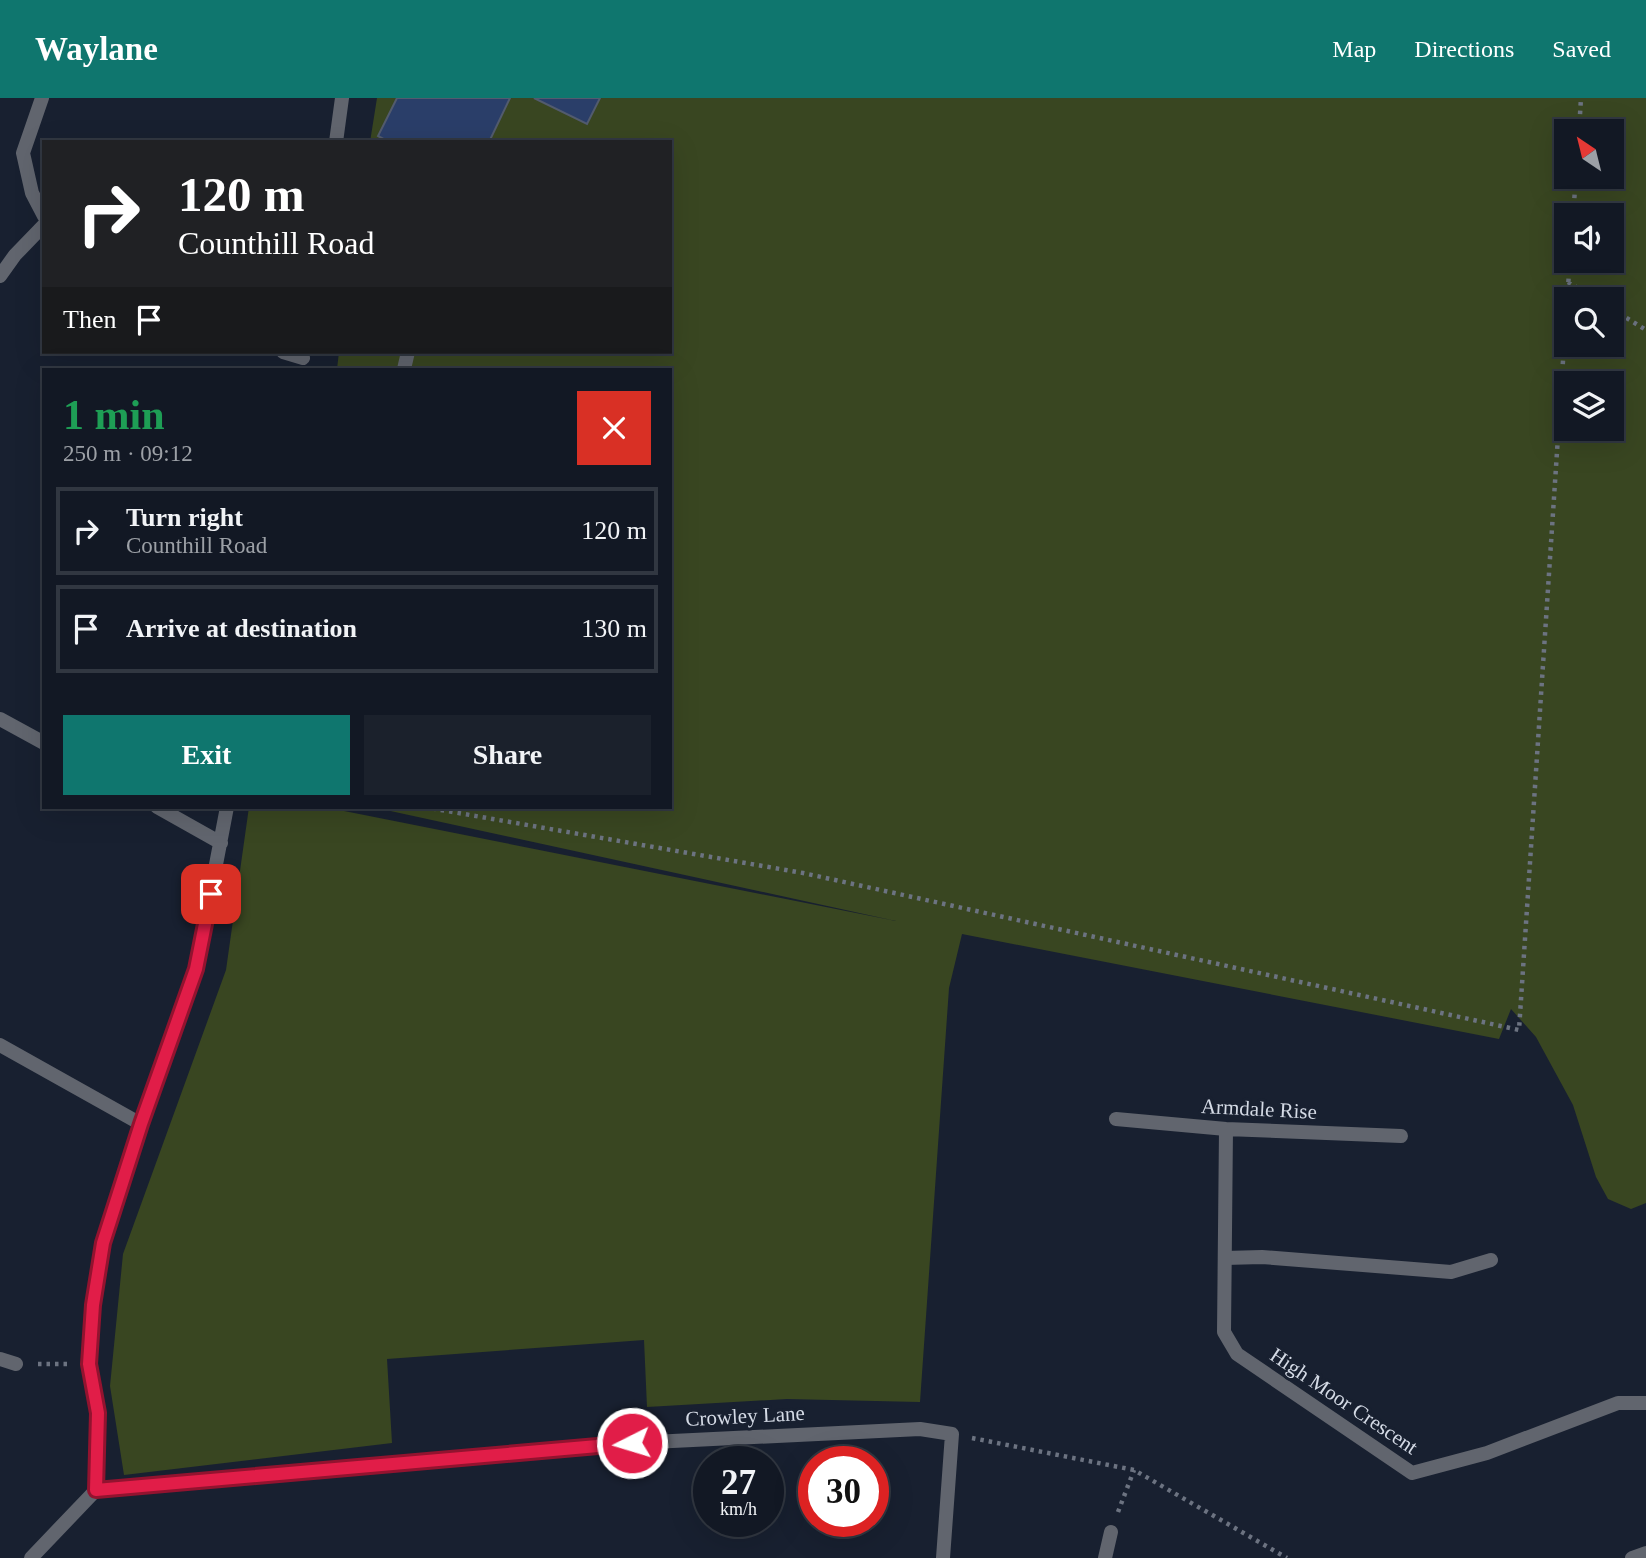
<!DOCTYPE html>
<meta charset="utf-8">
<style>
:root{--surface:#121824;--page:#1b212c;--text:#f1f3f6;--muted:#9ca0a6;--line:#313741;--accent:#0f766e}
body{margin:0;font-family:"Times New Roman",serif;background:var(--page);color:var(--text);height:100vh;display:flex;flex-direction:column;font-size:26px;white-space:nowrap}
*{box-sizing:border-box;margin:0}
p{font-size:23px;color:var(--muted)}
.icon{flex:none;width:38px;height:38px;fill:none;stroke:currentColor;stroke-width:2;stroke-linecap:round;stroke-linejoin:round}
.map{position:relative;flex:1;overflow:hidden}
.panel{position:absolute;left:42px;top:270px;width:630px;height:441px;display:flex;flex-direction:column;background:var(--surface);border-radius:0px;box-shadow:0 7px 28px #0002,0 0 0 2px var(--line)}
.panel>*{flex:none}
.top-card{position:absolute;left:42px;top:42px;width:630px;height:214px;border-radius:0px;box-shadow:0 7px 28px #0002,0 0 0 2px var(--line);background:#202124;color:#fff;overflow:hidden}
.needle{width:46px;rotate:325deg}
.fabs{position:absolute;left:1554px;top:21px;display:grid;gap:14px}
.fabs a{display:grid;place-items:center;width:70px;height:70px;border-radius:0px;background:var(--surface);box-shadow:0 7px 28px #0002,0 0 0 2px var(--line);font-size:35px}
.speed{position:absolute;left:693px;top:1348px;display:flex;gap:14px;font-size:35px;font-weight:700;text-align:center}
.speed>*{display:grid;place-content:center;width:91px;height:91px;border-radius:50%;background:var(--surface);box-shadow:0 7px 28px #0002,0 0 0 2px var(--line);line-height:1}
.speed small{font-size:18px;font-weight:400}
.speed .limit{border:10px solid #d22;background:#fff;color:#111}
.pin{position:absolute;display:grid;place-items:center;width:60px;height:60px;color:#fff;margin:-30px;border-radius:14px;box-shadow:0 4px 10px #0006}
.me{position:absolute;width:77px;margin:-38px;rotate:265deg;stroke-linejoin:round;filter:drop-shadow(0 0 5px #0008)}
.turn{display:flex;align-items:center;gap:24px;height:147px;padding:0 21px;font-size:32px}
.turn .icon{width:91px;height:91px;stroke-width:2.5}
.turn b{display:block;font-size:49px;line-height:60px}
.then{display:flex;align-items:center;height:66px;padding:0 21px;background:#0003;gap:14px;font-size:26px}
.round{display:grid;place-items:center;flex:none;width:74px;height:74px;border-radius:0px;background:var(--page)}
.overview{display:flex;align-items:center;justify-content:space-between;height:119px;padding:0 21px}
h1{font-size:42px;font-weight:700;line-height:52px;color:#1e9e55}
.button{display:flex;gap:14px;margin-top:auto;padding:14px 21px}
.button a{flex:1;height:80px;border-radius:0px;background:var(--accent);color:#fff;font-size:28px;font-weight:700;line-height:80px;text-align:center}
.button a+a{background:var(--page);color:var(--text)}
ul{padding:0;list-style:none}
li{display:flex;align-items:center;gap:21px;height:88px;margin:0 14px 10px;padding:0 7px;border:4px solid var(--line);border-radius:0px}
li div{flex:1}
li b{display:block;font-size:26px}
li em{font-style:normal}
header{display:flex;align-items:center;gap:42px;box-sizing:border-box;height:98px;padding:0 35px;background:var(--accent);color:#fff}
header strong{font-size:33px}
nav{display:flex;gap:38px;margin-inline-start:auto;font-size:24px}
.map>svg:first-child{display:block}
</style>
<header>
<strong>Waylane</strong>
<nav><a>Map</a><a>Directions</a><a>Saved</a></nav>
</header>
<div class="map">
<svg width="1646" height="1460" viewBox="0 0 1646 1460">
<rect width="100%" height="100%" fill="#182030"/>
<path fill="#394621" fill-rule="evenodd" d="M377,0H1646V1105L1631,1111L1608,1101L1596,1079L1573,1007L1536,939L1511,911L1499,941L962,836L949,890L920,1304L787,1301L647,1309L644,1242L387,1261L392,1345L124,1377L110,1288L123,1156L226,872L249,709H324L896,823L372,709H670V271H337L339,254H670V44H370ZM1566,33H1612V79H1566ZM1566,117H1612V163H1566ZM1566,201H1612V247H1566ZM1566,285H1612V331H1566Z"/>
<path fill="#2a3e69" stroke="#525b6e" stroke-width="2" d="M397,0H510L489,44H389L378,38Z
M534,0H600L587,26Z"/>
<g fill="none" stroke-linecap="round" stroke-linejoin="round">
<path stroke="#6c7381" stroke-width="4.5" stroke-dasharray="3.5 5" stroke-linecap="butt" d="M1579,33L1581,0
M1573,117L1576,79
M1568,184L1596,201
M1567,201L1570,163
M1612,211L1646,232
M424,709L803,775L1519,932L1566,217
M38,1266H68
M972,1340L1134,1372L1287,1460
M1118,1414L1134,1372"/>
<path stroke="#61656e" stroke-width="14" d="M404,271L408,254
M1225,1160L1262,1159L1451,1174L1491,1162
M1632,1460L1646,1455"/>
<path stroke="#61656e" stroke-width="14" d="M42,0L23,55L32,95L44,118
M336,44L342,0
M0,178L15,157L44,127
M283,254L303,260
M0,621L44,645
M157,709L221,745
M0,947L141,1026
M1116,1021L1226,1031L1401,1038
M1226,1031L1224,1234L1237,1256L1412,1375L1487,1355L1618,1305H1646
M0,1261L16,1266
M96,1392L632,1345L920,1331L952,1336L943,1460
M31,1460L96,1392L98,1315L89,1266L93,1207L103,1145L141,1026L196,871L227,709
M1105,1460L1111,1434"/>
</g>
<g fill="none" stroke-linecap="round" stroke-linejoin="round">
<g stroke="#92132f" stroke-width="18">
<path id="route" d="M211,796L196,871L141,1026L103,1145L93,1207L89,1266L98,1315L96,1392L632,1345"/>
</g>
<use href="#route" stroke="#e11d48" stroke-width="12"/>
</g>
<g text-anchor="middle" stroke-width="6" stroke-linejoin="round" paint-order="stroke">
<g font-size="21" fill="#d4dae5" stroke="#182030">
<text transform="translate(1259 1011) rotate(3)" y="7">Armdale Rise</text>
<text transform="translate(1344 1303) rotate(34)" y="7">High Moor Crescent</text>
<text transform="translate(745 1318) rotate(-3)" y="7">Crowley Lane</text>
</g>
</g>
</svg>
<div class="fabs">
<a><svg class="needle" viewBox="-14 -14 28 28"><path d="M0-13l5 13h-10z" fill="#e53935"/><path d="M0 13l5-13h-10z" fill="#9ca0a6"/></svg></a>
<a><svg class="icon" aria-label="sound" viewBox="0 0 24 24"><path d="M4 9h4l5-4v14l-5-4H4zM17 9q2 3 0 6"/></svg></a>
<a><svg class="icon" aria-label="search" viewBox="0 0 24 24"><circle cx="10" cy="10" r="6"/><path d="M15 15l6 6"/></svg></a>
<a><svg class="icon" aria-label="layers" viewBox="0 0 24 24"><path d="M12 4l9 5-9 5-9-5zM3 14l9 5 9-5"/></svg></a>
</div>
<div class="speed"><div>27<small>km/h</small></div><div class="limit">30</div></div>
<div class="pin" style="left:211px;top:796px;background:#d93025"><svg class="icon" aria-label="arrive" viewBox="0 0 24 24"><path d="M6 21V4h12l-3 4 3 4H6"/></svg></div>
<svg class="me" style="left:632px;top:1345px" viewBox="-20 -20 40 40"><circle r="17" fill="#e11d48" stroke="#fff" stroke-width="3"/><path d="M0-11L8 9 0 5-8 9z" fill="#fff"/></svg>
<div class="top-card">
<div class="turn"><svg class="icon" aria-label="right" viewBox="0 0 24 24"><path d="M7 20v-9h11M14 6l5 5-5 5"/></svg><div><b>120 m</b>Counthill Road</div></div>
<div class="then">Then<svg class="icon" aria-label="arrive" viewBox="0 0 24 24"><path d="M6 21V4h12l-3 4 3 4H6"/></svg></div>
</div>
<section class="panel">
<div class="overview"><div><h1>1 min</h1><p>250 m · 09:12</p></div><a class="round" style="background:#d93025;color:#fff"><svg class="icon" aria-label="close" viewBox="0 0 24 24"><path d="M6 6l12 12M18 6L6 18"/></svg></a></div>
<ul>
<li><svg class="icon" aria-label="right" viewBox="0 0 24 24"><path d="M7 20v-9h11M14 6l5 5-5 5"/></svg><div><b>Turn right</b><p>Counthill Road</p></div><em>120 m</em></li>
<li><svg class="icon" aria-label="arrive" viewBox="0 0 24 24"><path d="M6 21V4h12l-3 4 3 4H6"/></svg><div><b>Arrive at destination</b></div><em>130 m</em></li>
</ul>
<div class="button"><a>Exit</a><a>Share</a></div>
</section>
</div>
